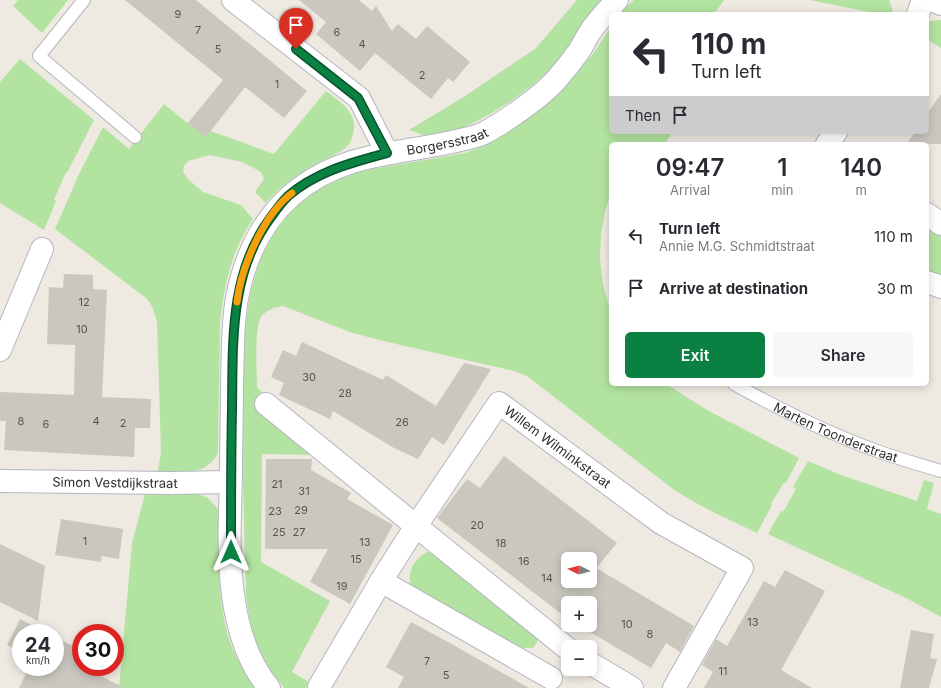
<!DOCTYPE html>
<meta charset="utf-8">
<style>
:root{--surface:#fff;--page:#f7f7f7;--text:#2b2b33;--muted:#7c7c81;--accent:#0b8043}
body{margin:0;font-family:Inter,sans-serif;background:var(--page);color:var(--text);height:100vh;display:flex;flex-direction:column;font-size:15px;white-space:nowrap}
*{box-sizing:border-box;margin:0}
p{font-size:13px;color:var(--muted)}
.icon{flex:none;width:22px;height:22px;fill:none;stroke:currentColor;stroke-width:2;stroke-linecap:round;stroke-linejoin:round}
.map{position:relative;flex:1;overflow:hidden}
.sheet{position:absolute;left:609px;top:142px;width:320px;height:244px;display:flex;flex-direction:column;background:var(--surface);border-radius:6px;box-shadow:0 2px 10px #0003}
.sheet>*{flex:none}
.banner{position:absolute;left:609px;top:12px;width:320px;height:122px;border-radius:6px;box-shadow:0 2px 10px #0003;background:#fff;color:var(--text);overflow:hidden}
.needle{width:26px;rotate:276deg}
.buttons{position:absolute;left:561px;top:552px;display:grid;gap:8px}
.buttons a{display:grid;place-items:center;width:36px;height:36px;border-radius:6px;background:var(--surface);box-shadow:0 2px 10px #0003;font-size:20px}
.speed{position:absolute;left:12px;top:624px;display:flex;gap:8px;font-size:20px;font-weight:700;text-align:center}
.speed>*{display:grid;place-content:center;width:52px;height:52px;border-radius:50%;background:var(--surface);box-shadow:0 2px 10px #0003;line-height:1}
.speed small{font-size:10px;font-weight:400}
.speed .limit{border:6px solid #d22;background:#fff;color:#111}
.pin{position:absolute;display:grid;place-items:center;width:34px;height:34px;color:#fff;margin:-41px -17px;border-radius:50% 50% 50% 0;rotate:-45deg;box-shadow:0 0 4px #0007}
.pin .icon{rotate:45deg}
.me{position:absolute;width:44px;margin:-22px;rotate:0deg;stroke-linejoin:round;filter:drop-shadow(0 0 3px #0008)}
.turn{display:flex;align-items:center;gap:14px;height:84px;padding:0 16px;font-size:18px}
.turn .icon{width:52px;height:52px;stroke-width:2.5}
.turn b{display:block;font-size:28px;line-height:34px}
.then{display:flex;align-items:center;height:38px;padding:0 16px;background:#0003;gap:8px;font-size:15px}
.eta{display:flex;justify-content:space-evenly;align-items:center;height:68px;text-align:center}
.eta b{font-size:24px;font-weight:600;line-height:28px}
.primary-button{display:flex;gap:8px;margin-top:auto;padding:8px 16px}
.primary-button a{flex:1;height:46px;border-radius:6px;background:var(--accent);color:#fff;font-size:16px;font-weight:600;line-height:46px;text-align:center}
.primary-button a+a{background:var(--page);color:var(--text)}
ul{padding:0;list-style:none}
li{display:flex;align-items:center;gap:12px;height:52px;padding:0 16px}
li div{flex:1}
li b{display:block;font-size:15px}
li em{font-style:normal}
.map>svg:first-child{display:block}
</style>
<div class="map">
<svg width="941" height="688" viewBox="0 0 941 688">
<rect width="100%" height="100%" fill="#eee9e1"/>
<path fill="#b3e3a0" d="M18,0H68L42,33L13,6Z
M577,0H602L597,5C581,27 567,51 548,71C523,96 466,134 430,136C423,136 416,132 409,130L462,98L535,49Z
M634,0H724L714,14H620L627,6Z
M810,0H889L894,14H879Z
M941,20V48L927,39V23L930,21Z
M611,27V132H672L665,144H611V192L605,212L601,234L600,258L603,284L611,314V384H666L707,410L799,458L786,483L784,482L771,504L772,505L757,533C728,519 700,507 673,489L527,376L514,371L379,340L350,332L283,306C275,307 266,310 261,317C254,328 257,372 257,387L263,393L254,407L315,452V455L262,454L261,562L330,601L292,672L309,682L306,688H284L269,668L258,648L252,632L246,598L243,482L244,336L250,294L262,253L272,233L294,207L306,196L338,178L360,171L465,153L483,146L522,123L540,110L573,78L592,55Z
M20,59L94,120L67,173L66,172L54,200L56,201L44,230L0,203V82Z
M326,91C340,102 359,113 353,134C352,139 349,146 344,149C335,156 323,159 314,165C295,176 280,186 266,203L255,192L264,179L261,172L242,162L209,155L188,161L184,166L183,172L189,180L203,192L241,205L253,219C231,251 224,286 220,324L218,453C205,477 182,472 158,471L161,452L157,321L152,306L146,298L55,229L79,174L103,127L129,149L164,104L186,122L274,154Z
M927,224L941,234V278L927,274Z
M808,461L841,475L917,501L924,480L934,483L927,509L941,514V617L906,598L768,534L781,511L783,512L796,489L793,487Z
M195,493L208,498L218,509C219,553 216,599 230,642C236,658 246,674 255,688H119L132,543L145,494Z
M427,552H432L538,636L537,642L533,648H521L411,587C407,573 413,559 427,552Z"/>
<path fill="#cac7bf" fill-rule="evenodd" d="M125,0H196L307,91L284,118L245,87L206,137L188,123L223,80Z
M299,0H359L372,11L376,6L392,31L398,24L416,39L427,26L470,62L453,82L448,78L431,99L375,53L360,71L316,34L326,22Z
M941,94V144H906L915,132H927V114Z
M64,274L93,275V289L107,290L102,397L151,399L150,428H135L134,457L4,450L6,421H0V392L74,395L75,345L47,344L49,287L63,288Z
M302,342L383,380L386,375L436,406L464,363L491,369L444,445L432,437L418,459L394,448L333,411L330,419L279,395L284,383L271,377L283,350L296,356Z
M504,456L617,543L596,568L694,626L680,652L666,643L651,668L578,625H590V603H568V619L437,518L467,479L480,488ZM568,559H590V581H568Z
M266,459H312L311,470L351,493L347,499L393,525L350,604L310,582L328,549H265Z
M61,519L123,529L119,559L102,556L101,562L55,555Z
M0,544L45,566L38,621L0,602Z
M785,570L825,591L781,670L812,688H704L713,672L702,665L716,639L727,646L764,581L775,587Z
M20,619L47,633H21V652L7,645Z
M411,622L448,642L529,688H398L404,677L386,667Z
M911,630L934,634L930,658L937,659L929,688H900Z
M55,637L81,650V667H92L90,671L125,688H19L29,667H55Z"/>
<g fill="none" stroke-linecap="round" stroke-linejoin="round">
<g stroke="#b4b6c0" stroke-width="14">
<g id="lane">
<path d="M84,0L39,56L135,137"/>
<path id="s1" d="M734,384C781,410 829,434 880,452C900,459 921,465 941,471"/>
</g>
</g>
<g stroke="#b4b6c0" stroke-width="24">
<g id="street">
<path d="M233,0L359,98L387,153"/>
<path d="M932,0L941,4"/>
<path d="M918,14L923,0"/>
<path d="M827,144L836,132"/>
<path d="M927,214L941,224"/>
<path d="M927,282L941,287"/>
<path d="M0,350L42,249"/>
<path id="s2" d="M266,404L416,526L499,403L661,523L742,568L674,688"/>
<path id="s3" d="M0,481L171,483L230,482"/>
<path d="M381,581L551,678"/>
<path d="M590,663L632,688"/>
<path d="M319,687L381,581L416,526L568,649"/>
<path id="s4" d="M269,688C223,632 229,544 231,476C231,446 232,415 232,384C233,355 232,326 237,298C250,230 286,183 352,162C381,153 412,150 442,144C455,141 469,139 482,134C502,124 541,97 556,80C564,71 572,61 579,51C583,45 586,38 590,32C598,20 608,10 617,0"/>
</g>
</g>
<use href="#lane" stroke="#fff" stroke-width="12"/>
<use href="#street" stroke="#fff" stroke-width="22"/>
</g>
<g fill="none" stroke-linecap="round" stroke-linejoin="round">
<g stroke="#07532c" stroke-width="10">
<path id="route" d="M231,552C231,504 231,457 232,409C233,343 229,273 271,217C276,210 282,202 288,196C317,171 351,163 387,153L358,98L296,49"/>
</g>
<use href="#route" stroke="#0b8043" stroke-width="7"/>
<path stroke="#f59e0b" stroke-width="7" d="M237,302C241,267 264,214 292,193"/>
</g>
<g text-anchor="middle" stroke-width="4" stroke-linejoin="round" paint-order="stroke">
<g font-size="11" fill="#555452">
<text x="178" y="18">9</text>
<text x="198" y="34">7</text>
<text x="337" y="36">6</text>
<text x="362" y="48">4</text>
<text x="218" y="53">5</text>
<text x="422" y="79">2</text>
<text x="277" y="88">1</text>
<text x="84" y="306">12</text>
<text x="82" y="333">10</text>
<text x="309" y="381">30</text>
<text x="345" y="397">28</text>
<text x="21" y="425">8</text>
<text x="96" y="425">4</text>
<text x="402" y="426">26</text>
<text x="123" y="427">2</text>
<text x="46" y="428">6</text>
<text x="277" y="488">21</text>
<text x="304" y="495">31</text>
<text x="301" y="514">29</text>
<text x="275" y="515">23</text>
<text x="477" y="529">20</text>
<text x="279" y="536">25</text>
<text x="299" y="536">27</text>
<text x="85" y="545">1</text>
<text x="365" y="546">13</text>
<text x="501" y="547">18</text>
<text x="356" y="563">15</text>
<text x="524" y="565">16</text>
<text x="547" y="582">14</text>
<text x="342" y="590">19</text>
<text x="753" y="626">13</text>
<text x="627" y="628">10</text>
<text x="650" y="638">8</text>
<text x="427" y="665">7</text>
<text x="723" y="675">11</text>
<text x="446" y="679">5</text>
</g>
<g font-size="13" fill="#2e2e2e" stroke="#fff">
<text dy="5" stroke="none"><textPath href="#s4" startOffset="684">Borgersstraat</textPath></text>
<text dy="5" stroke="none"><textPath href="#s1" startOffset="113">Marten Toonderstraat</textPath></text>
<text dy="5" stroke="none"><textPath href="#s2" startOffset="415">Willem Wilminkstraat</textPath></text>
<text dy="5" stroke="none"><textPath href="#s3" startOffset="115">Simon Vestdijkstraat</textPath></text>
</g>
</g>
</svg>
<div class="buttons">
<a><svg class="needle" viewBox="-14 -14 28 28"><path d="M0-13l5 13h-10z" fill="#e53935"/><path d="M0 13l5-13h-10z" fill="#7c7c81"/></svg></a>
<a>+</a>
<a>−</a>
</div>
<div class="speed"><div>24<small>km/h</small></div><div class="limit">30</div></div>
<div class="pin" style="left:296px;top:49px;background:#d93025"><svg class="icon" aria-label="arrive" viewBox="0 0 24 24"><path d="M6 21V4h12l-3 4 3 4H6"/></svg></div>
<svg class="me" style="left:231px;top:552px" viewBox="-20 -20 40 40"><path d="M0-17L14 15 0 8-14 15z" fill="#0b8043" stroke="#fff" stroke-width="4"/></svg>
<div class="banner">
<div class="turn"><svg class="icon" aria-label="left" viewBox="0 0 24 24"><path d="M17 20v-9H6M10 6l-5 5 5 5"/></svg><div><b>110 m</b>Turn left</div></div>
<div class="then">Then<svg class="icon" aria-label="arrive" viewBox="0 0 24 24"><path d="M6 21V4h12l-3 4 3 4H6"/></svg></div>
</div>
<section class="sheet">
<div class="eta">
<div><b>09:47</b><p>Arrival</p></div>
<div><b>1</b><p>min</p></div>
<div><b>140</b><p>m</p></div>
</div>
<ul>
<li><svg class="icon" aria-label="left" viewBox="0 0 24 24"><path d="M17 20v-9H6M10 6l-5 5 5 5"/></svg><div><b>Turn left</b><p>Annie M.G. Schmidtstraat</p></div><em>110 m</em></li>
<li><svg class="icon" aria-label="arrive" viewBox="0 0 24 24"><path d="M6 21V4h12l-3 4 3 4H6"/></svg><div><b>Arrive at destination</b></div><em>30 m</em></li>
</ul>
<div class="primary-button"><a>Exit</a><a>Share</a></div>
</section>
</div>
